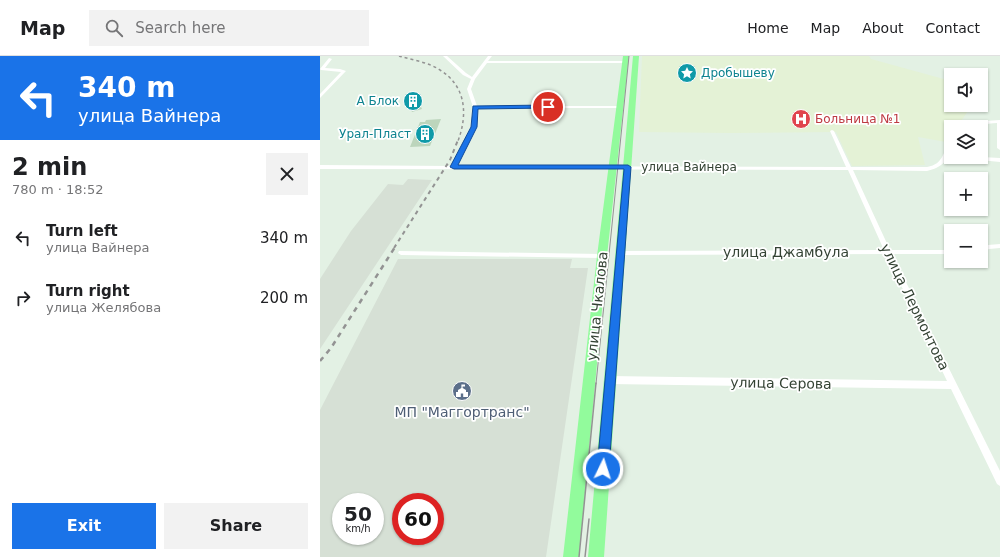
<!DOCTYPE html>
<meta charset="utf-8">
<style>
:root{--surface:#fff;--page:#f2f2f2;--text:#202124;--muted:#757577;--line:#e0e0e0;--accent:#1a73e8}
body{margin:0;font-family:"DejaVu Sans",sans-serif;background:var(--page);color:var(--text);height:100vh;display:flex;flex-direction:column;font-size:15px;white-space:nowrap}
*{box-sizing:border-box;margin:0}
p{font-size:13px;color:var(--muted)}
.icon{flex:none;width:22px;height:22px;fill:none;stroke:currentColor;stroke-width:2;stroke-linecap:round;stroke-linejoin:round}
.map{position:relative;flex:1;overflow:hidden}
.side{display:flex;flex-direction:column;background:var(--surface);width:320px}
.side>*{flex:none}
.guide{background:#1a73e8;color:#fff;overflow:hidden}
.tools{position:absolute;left:624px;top:12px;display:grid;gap:8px}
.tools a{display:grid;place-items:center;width:44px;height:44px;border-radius:0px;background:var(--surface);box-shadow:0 1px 3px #0004;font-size:20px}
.speed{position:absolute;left:12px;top:437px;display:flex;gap:8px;font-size:20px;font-weight:700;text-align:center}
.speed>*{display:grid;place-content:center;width:52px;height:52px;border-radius:50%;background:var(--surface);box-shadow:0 1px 3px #0004;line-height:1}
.speed small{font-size:10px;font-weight:400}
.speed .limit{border:6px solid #d22;background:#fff;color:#111}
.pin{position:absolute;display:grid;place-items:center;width:34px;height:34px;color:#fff;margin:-17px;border:2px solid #fff;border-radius:50%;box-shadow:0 1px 4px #0007}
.me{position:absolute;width:44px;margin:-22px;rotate:4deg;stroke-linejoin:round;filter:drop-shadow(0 0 3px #0008)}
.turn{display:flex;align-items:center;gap:14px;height:84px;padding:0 12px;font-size:18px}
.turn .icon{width:52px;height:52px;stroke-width:2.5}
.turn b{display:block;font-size:28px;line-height:34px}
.round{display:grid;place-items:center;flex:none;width:42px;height:42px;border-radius:0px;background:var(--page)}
.headline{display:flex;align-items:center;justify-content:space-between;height:68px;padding:0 12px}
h1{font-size:24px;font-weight:800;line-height:30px}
.action{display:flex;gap:8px;margin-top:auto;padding:8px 12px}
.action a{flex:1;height:46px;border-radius:0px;background:var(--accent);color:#fff;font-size:16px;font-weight:800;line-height:46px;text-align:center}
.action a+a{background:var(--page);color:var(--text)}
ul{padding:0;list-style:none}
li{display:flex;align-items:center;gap:12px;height:60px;padding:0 12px}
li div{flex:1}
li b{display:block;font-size:15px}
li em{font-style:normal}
header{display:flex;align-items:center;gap:24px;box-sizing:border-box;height:56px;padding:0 20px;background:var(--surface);border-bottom:1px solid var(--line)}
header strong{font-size:19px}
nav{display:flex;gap:22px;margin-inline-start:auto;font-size:14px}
.search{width:280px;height:36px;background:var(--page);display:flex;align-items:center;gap:10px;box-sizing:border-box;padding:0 14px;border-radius:0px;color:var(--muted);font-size:15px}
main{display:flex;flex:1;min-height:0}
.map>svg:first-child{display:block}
</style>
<header>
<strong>Map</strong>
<div class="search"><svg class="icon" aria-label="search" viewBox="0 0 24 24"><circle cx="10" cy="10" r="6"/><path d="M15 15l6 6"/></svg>Search here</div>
<nav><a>Home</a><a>Map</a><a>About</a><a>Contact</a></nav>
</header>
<main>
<section class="side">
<div class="guide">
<div class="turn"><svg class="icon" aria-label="left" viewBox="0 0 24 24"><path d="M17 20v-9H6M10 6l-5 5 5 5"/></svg><div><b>340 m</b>улица Вайнера</div></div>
</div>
<div class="headline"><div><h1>2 min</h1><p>780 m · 18:52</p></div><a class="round"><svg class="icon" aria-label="close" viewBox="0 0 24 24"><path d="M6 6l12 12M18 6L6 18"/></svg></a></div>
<ul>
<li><svg class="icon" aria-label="left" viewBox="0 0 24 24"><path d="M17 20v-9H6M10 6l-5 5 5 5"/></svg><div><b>Turn left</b><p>улица Вайнера</p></div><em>340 m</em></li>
<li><svg class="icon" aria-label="right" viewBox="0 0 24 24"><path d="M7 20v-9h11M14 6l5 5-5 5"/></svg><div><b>Turn right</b><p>улица Желябова</p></div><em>200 m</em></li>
</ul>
<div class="action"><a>Exit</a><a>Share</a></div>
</section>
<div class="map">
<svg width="680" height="501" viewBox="0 0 680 501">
<rect width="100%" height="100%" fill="#e3f1e4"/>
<path fill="#d6e0d5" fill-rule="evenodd" d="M88,123L112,124L0,293V223L31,175L68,128L83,129Z
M78,203H252L250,212H268L226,501H0V354ZM21,446H55V480H21ZM81,446H115V480H81Z"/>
<path fill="#e4f2d6" d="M322,0H549L551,3L631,25V49H645L648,55L637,71H631V79L626,86L598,81L605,109L532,110L516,76L410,77L319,76Z"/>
<path fill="#bcd5bc" d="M96,40L102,53L92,56L86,42Z
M121,63L110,90L90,91L100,66H105L106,64Z"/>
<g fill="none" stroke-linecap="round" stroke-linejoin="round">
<path fill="#fff" fill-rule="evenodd" d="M123,0H127L146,17L152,21L168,0H172L168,5H305L307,6L305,7H167L155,23L151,33L157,50H301L303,51L301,52H157L156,71L137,110L526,111L510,75L512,74L514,75L531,111H607C625,108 621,95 631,89C631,103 621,112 607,115L533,114L570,194H631V198H572L680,415V430L677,428L631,333L289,328L286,326L285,324L286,322L289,320L627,325L566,198L301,199L298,197L301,195L564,194L528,114L0,113V109L132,110L152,71L153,51L147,33L151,23L143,19Z
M9,2L12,3L5,12L20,13L26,15L0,42V38L21,16L1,14L0,13Z
M680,64V94L677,92V67C666,67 656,71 646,71L665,65Z
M647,101H661L680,102V106L650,103Z
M680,188V192L669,193L661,197V192L668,189Z
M79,195L282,198L285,200L282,202L81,199L78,197Z"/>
<path fill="#92fb9c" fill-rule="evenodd" d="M303,0H309L287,200L259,501H243L277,200Z
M313,0H319L284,501H268Z"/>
<path stroke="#939393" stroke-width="1" d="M276,328L309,0"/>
<path stroke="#939393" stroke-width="1.5" d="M259,501L276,327
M265,501L269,463"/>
<path stroke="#939393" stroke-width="1.5" stroke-dasharray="3 3" stroke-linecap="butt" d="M79,0C92,4 108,6 120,14C146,30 148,58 138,85"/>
<path stroke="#939393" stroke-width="2" stroke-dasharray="4 4" stroke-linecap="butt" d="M74,192L130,104L138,84"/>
<path stroke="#939393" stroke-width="2.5" stroke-dasharray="5 5" stroke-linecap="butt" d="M0,305L11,292L75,191"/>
</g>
<path fill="#1a73e8" stroke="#114b97" d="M228,49L231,51L230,52L158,53L157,71L138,109H308L311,111L289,413L287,417L283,419L279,417L277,413L304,113H134L130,111L151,71L153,50Z"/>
<defs>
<g id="sight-disc" transform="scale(1)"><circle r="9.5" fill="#0f9aa8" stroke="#fff"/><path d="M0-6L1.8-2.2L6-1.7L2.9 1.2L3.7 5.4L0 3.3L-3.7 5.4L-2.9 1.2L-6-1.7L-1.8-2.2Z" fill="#fff"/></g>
<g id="building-disc" transform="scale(1)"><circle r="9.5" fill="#0f9aa8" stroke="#fff"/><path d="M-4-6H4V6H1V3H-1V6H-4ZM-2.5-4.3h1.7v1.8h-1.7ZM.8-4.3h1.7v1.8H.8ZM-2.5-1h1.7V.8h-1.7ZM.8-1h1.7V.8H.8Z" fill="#fff"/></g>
<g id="hospital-disc" transform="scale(1)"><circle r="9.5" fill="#e0444e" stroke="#fff"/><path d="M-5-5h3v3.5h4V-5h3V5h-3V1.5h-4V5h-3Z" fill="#fff"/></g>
<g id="civic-disc" transform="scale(1)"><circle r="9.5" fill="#5c6f8a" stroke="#fff"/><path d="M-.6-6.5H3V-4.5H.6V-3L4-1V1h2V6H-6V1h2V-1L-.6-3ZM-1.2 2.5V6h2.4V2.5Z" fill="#fff"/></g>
</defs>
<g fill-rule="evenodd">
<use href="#sight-disc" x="367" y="17"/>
<use href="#building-disc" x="93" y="45"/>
<use href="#hospital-disc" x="481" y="63"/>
<use href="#building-disc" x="105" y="78"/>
<use href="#civic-disc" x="142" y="335"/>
</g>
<g text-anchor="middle" stroke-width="3.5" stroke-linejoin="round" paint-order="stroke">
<g font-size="12" fill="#0d838f" stroke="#fff" text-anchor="end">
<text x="381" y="21" text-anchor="start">Дробышеву</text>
<text x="79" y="49">А Блок</text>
<text x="91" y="82">Урал-Пласт</text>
</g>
<g font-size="12" fill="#be3a42" stroke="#fff" text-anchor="start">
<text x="495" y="67">Больница №1</text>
</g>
<g font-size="12" fill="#344334" stroke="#fff">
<text x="369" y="115">улица Вайнера</text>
</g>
<g font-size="14" fill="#344334" stroke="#fff">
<text x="466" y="201">улица Джамбула</text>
<text transform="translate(277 250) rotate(-84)" y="5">улица Чкалова</text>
<text transform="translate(595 251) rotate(64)" y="5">улица Лермонтова</text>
<text transform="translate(461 327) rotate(1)" y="5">улица Серова</text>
</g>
<g font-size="14" fill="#4e5e75" stroke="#fff">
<text x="142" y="361">МП "Маггортранс"</text>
</g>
</g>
</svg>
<div class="tools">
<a><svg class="icon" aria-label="sound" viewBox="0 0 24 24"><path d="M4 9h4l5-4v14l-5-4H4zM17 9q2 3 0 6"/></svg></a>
<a><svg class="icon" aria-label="layers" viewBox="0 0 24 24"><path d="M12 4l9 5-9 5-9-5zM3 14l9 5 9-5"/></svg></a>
<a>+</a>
<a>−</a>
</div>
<div class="speed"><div>50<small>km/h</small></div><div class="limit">60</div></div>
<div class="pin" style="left:228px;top:51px;background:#d93025"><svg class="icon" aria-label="arrive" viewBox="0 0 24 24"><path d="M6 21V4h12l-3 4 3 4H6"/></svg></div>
<svg class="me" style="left:283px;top:413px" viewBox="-20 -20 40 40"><circle r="17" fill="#1a73e8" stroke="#fff" stroke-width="3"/><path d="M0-11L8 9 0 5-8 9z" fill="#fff"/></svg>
</div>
</main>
